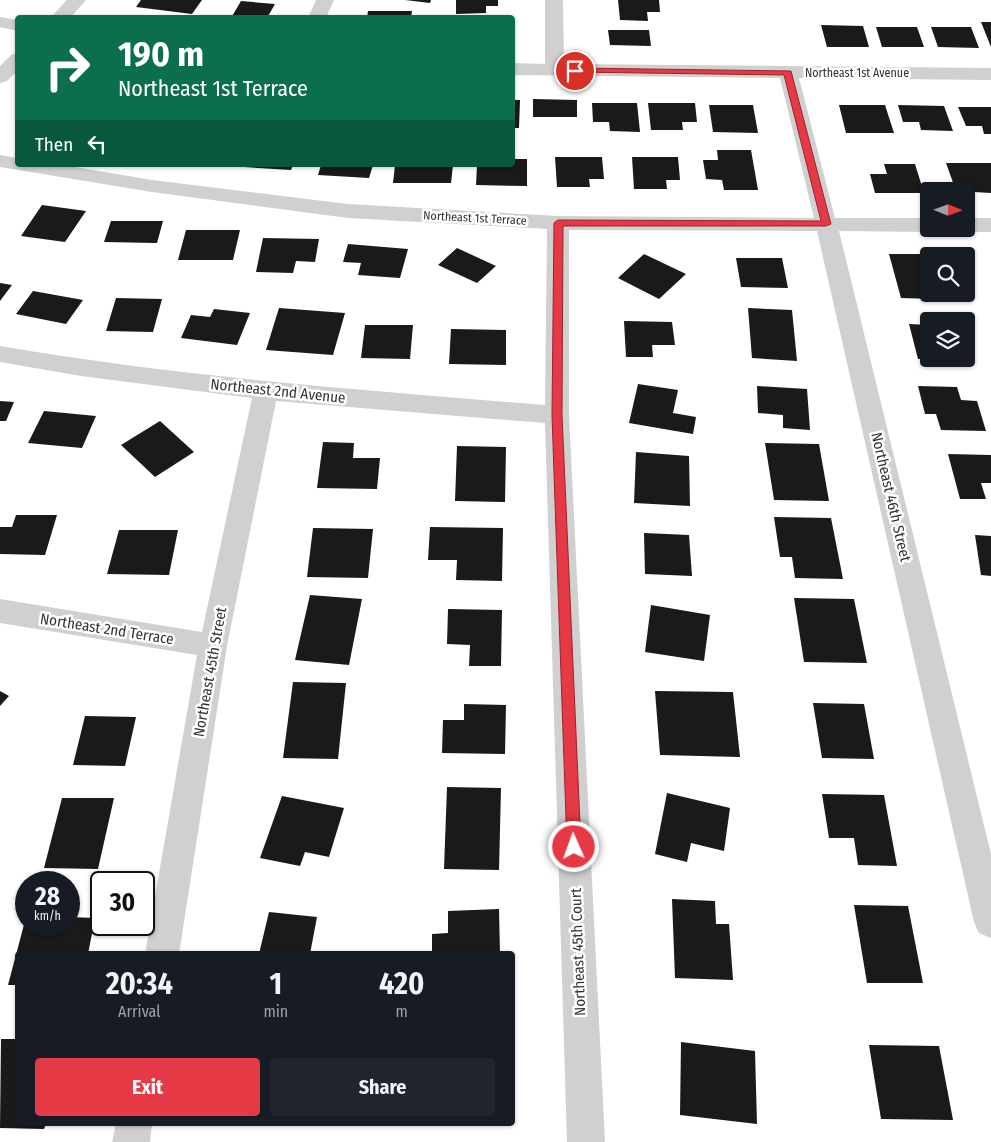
<!DOCTYPE html>
<style>
:root{--surface:#171b24;--page:#20242c;--text:#f1f3f6;--muted:#9ea1a6;--accent:#e63946}
body{margin:0;font-family:"Fira Sans Condensed",sans-serif;background:var(--page);color:var(--text);height:100vh;display:flex;flex-direction:column;font-size:19px;white-space:nowrap}
*{box-sizing:border-box;margin:0}
p{font-size:16px;color:var(--muted)}
.icon{flex:none;width:28px;height:28px;fill:none;stroke:currentColor;stroke-width:2;stroke-linecap:round;stroke-linejoin:round}
.map{position:relative;flex:1;overflow:hidden}
.details{position:absolute;left:15px;top:951px;width:500px;height:175px;display:flex;flex-direction:column;background:var(--surface);border-radius:5px;box-shadow:0 1px 4px #0004}
.details>*{flex:none}
.top-card{position:absolute;left:15px;top:15px;width:500px;height:152px;border-radius:5px;box-shadow:0 1px 4px #0004;background:#0b6e4f;color:#fff;overflow:hidden}
.needle{width:32px;rotate:91deg}
.buttons{position:absolute;left:920px;top:182px;display:grid;gap:10px}
.buttons a{display:grid;place-items:center;width:55px;height:55px;border-radius:5px;background:var(--surface);box-shadow:0 1px 4px #0004;font-size:25px}
.speed{position:absolute;left:15px;top:871px;display:flex;gap:10px;font-size:25px;font-weight:700;text-align:center}
.speed>*{display:grid;place-content:center;width:65px;height:65px;border-radius:50%;background:var(--surface);box-shadow:0 1px 4px #0004;line-height:1}
.speed small{font-size:12px;font-weight:400}
.speed .limit{border:2px solid #111;border-radius:8px;background:#fff;color:#111}
.pin{position:absolute;display:grid;place-items:center;width:42px;height:42px;color:#fff;margin:-21px;border:2px solid #fff;border-radius:50%;box-shadow:0 1px 5px #0007}
.me{position:absolute;width:55px;margin:-28px;rotate:358deg;stroke-linejoin:round;filter:drop-shadow(0 0 4px #0008)}
.turn{display:flex;align-items:center;gap:18px;height:105px;padding:0 20px;font-size:22px}
.turn .icon{width:65px;height:65px;stroke-width:2.5}
.turn b{display:block;font-size:35px;line-height:42px}
.then{display:flex;align-items:center;height:48px;padding:0 20px;background:#0003;gap:10px;font-size:19px}
.eta{display:flex;justify-content:space-evenly;align-items:center;height:85px;text-align:center}
.eta b{font-size:30px;font-weight:700;line-height:35px}
.primary-button{display:flex;gap:10px;margin-top:auto;padding:10px 20px}
.primary-button a{flex:1;height:58px;border-radius:5px;background:var(--accent);color:#fff;font-size:20px;font-weight:700;line-height:58px;text-align:center}
.primary-button a+a{background:var(--page);color:var(--text)}
.map>svg:first-child{display:block}
</style>
<div class="map">
<svg width="991" height="1142" viewBox="0 0 991 1142">
<rect width="100%" height="100%" fill="#fff"/>
<path fill="#1a1a1a" d="M141,0H202L192,14L136,7Z
M405,0H431L430,3Z
M456,0H498V6H486V13L456,14Z
M618,0H659L660,12H647L648,21L620,20Z
M241,1L275,4L267,18H231Z
M368,11H412L411,18H367Z
M981,22H991V47Z
M821,25L863,26L869,47H827Z
M876,27H917L924,47H882Z
M931,27H971L979,48L938,47Z
M608,30H649L651,46L610,45Z
M533,99L577,100V117H533Z
M512,100H520L519,128H512Z
M592,103H637L640,132L610,131L609,122H593Z
M648,103H695L697,122H682L683,130H651Z
M709,105H753L758,133L713,132Z
M839,105H885L894,133H846Z
M898,105L944,106L953,131L921,130L919,122H903Z
M958,107H991V134H984L982,126H966Z
M717,150H751L758,190H724L722,180L706,179L703,160H718Z
M555,157H602L604,179H589L590,187H557Z
M632,157H678L680,180H666L667,189H634Z
M512,159H527V186L476,185L477,165H512Z
M946,163H991V193L956,191Z
M884,164H915L924,193H875L870,174H887Z
M244,165H293L291,170L244,167Z
M321,165H373L369,178L318,175Z
M395,165H453L451,183H393Z
M42,205L86,211L65,242L21,236Z
M111,221H163L157,243L104,242Z
M186,230H240L233,260H178Z
M263,238L319,239L315,262L296,261L293,273L256,272Z
M348,244L408,249L400,278L358,275L361,263L343,262Z
M457,248L496,266L477,283L438,265Z
M644,254L686,274L659,299L618,278Z
M889,254H935L936,256H929V294H931L932,299L901,298Z
M736,258H782L788,288L741,287Z
M0,283L12,285L0,301Z
M33,291L83,300L66,324L16,314Z
M116,298L162,299L153,332L106,331Z
M279,308L345,313L333,355L266,350Z
M748,308L792,310L797,361L752,358Z
M214,309L250,313L237,345L181,338L191,315L210,317Z
M624,321L672,322L675,345H652L653,357H626Z
M909,324L929,325V359H918Z
M365,325H413L410,359L361,358Z
M451,329L506,330V365L449,364Z
M638,384L678,390L673,413L696,417L693,434L629,423Z
M757,386L807,389L810,430L783,428V415L758,413Z
M918,386L957,387L961,400L977,401L986,431L941,430L936,414H925Z
M0,401L14,402L6,421H0Z
M44,411L96,416L82,448L28,443Z
M160,421L194,452L155,477L121,445Z
M323,442L354,443L353,458H380L377,489L317,488Z
M765,443L819,444L829,501L774,500Z
M457,446L506,447L505,502L455,501Z
M636,452L689,456L690,506L634,503Z
M948,454L991,455V483H981L986,499H960Z
M16,515H57L45,555L0,554V527H12Z
M774,517L831,518L843,579L795,578L792,557H780Z
M430,527L503,528L502,581L456,580L457,560H428Z
M313,528L373,529L368,578L307,577Z
M119,530H178L169,575L107,574Z
M644,533L689,535L692,576L645,574Z
M975,535L991,536V576L981,575Z
M310,595L362,599L349,665L295,660Z
M794,598L854,599L867,663L804,662Z
M651,605L710,615L704,661L645,652Z
M448,609L502,610L501,666H469L470,645L447,644Z
M293,682L346,683L338,759L283,758Z
M0,691L9,696L0,706Z
M655,691L733,692L740,757L660,755Z
M813,703L864,704L874,759L822,758Z
M464,704L506,705L505,754L442,753L443,720H464Z
M85,716L136,717L125,766L73,765Z
M447,787L501,788L499,870L444,869Z
M667,793L730,808L724,851L691,843L687,862L655,854Z
M822,794L884,795L897,866L858,865L854,838H829Z
M282,796L344,808L329,857L305,852L300,866L260,858Z
M62,798H114L98,869L44,868Z
M672,899L715,901L716,924H729L733,980L675,978Z
M854,905L908,906L923,983H867Z
M499,909L500,954H432V934L448,933V911Z
M269,912L317,917L310,954H259Z
M26,917V925H69V917L95,918L88,954H18V985H8Z
M1,1039H18V1124H46L44,1129L0,1128Z
M681,1042L755,1051L757,1124L680,1115Z
M869,1045L939,1046L953,1120L881,1119Z"/>
<g fill="none" stroke-linecap="round" stroke-linejoin="round">
<path fill="#d0d0d0" fill-rule="evenodd" d="M67,0H86L70,18H50Z
M316,0H334L326,18H308Z
M545,0H563L564,64L991,68V80L799,78L835,218H929V229H937L929,232L839,231L991,854V938L979,933L974,922L817,231L569,230V415L605,1142H567L545,423L276,401L227,646L179,954H145L197,655L0,623V599L202,632L252,398L81,376L0,362V346C180,377 362,390 545,405L547,229L348,218L152,192L0,167V155L18,158V165H63L152,180L348,204L558,216L814,218L780,78L512,75V63L545,64Z
M0,17L18,20V31L0,27Z
M18,53V70L7,81L0,83V66L11,55Z
M966,218H991V232H966L958,230L966,229Z
M116,1124H152L150,1142H112Z"/>
</g>
<path fill="#e63946" stroke="#96252e" d="M575,68L791,71L831,224L826,226H563L562,415L581,847L579,852L574,853L569,852L567,847L552,415L554,223L558,220L821,221L784,75L572,72L571,71Z"/>
<g text-anchor="middle" stroke-width="5" stroke-linejoin="round" paint-order="stroke">
<g font-size="12" fill="#333" stroke="#fff">
<text x="857" y="77">Northeast 1st Avenue</text>
<text transform="translate(475 218) rotate(3)" y="4">Northeast 1st Terrace</text>
</g>
<g font-size="15" fill="#333" stroke="#fff">
<text transform="translate(278 391) rotate(6)" y="5">Northeast 2nd Avenue</text>
<text transform="translate(891 497) rotate(77)" y="5">Northeast 46th Street</text>
<text transform="translate(107 629) rotate(9)" y="5">Northeast 2nd Terrace</text>
<text transform="translate(210 672) rotate(-80)" y="5">Northeast 45th Street</text>
<text transform="translate(578 952) rotate(-92)" y="5">Northeast 45th Court</text>
</g>
</g>
</svg>
<div class="buttons">
<a><svg class="needle" viewBox="-14 -14 28 28"><path d="M0-13l5 13h-10z" fill="#e53935"/><path d="M0 13l5-13h-10z" fill="#9ea1a6"/></svg></a>
<a><svg class="icon" aria-label="search" viewBox="0 0 24 24"><circle cx="10" cy="10" r="6"/><path d="M15 15l6 6"/></svg></a>
<a><svg class="icon" aria-label="layers" viewBox="0 0 24 24"><path d="M12 4l9 5-9 5-9-5zM3 14l9 5 9-5"/></svg></a>
</div>
<div class="speed"><div>28<small>km/h</small></div><div class="limit">30</div></div>
<div class="pin" style="left:575px;top:71px;background:#d93025"><svg class="icon" aria-label="arrive" viewBox="0 0 24 24"><path d="M6 21V4h12l-3 4 3 4H6"/></svg></div>
<svg class="me" style="left:574px;top:847px" viewBox="-20 -20 40 40"><circle r="17" fill="#e63946" stroke="#fff" stroke-width="3"/><path d="M0-11L8 9 0 5-8 9z" fill="#fff"/></svg>
<div class="top-card">
<div class="turn"><svg class="icon" aria-label="right" viewBox="0 0 24 24"><path d="M7 20v-9h11M14 6l5 5-5 5"/></svg><div><b>190 m</b>Northeast 1st Terrace</div></div>
<div class="then">Then<svg class="icon" aria-label="left" viewBox="0 0 24 24"><path d="M17 20v-9H6M10 6l-5 5 5 5"/></svg></div>
</div>
<section class="details">
<div class="eta">
<div><b>20:34</b><p>Arrival</p></div>
<div><b>1</b><p>min</p></div>
<div><b>420</b><p>m</p></div>
</div>
<div class="primary-button"><a>Exit</a><a>Share</a></div>
</section>
</div>
